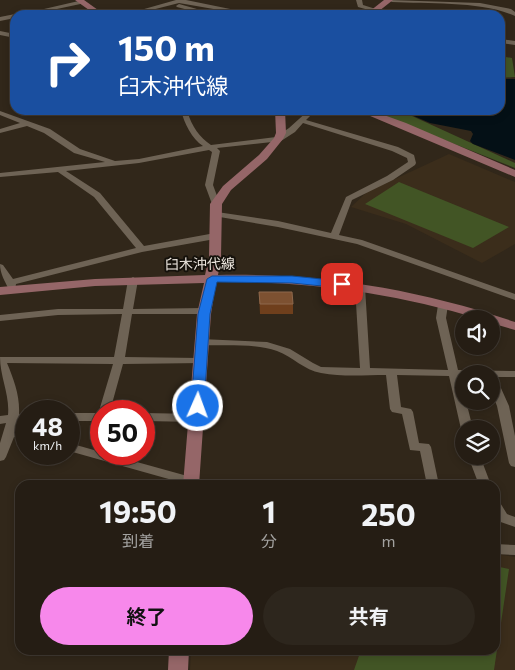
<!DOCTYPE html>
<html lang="ja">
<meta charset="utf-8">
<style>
:root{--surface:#251d14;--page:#2d261d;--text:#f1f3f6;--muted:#a3a2a0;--line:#423b34;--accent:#f788eb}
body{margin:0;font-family:Commissioner,"Noto Sans JP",sans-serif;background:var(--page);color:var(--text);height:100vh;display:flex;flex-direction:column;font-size:19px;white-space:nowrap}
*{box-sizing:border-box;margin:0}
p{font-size:16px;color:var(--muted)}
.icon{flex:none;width:28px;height:28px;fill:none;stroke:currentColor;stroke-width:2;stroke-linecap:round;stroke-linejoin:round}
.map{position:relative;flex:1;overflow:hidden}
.sheet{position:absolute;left:15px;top:480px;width:485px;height:175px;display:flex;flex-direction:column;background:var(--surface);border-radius:15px;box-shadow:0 2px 8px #0003,0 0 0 1px var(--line)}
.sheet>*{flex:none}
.guide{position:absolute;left:10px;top:10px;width:495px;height:105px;border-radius:15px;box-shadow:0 2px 8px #0003,0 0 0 1px var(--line);background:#1a4fa0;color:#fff;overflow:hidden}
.buttons{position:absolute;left:455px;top:310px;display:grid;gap:10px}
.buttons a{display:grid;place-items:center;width:45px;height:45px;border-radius:50%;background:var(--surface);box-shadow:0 2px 8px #0003,0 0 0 1px var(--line);font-size:25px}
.speed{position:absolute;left:15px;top:400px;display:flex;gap:10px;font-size:25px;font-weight:700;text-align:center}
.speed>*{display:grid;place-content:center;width:65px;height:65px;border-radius:50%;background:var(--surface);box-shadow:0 2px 8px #0003,0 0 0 1px var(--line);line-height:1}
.speed small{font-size:12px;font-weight:400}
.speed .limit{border:8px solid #d22;background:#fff;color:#111}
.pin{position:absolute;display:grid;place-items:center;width:42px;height:42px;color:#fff;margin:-21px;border-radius:10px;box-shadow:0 2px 8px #0006}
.me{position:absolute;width:55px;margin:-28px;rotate:2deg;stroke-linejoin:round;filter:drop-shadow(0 0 4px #0008)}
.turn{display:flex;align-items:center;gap:18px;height:105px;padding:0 25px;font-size:22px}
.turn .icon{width:65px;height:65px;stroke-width:2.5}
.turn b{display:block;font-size:35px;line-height:42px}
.eta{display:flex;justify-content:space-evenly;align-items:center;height:85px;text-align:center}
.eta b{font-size:30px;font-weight:700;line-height:35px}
.button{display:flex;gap:10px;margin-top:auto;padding:10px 25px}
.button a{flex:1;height:58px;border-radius:30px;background:var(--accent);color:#111;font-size:20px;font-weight:700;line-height:58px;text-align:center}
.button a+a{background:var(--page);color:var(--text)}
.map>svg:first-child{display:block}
</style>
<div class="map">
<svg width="515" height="670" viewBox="0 0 515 670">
<rect width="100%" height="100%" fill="#31271a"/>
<path fill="#3b2d1b" d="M449,154L515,182V244L482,263L406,224L351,207L367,192Z
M495,554L515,557V670H190L191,650H495Z"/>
<path fill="#425525" d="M500,56L512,58L515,77L500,78Z
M369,110H399L515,163V168Z
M399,182L509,227L473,248L365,204Z
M495,566L509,569L494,670H354L361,650H495Z"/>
<path fill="#041016" d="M500,79H515V160L473,144L470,141L473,134L471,131L430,123L400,110H500Z"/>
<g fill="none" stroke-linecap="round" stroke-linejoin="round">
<path fill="#6e6355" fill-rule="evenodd" d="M83,0L86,2L85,3L29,15H18Z
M176,0H186L260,15H248L179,3L132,15H123Z
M356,0H362L363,5L379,10L376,12L358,7Z
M389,0L480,3L511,9L515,12V16C482,1 429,4 392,2Z
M179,4L215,14L216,15H207L177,7L176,6Z
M15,14L17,15H15V18L0,21V17Z
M0,31L15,34V38L0,35Z
M500,39L515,41V45L500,43Z
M181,110H200L188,113C191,125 200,138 211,145L276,137L289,128L309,110H316L306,120L398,147L414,155L416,163L415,165L393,180L352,200L339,235L362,240L515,294V300L357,244L278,227L214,216V212H217L278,221L331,233L346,197L387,176L408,162L407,158L392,151L303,123L295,132L281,141L217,148L220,151L213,185L220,204L216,206L212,204L205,185L212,152L209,150L139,163L66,171L100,193L144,246L215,233L219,236L215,239L142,252L16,284L15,290H9C5,281 0,274 0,264L3,265L13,279L136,248L94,197L58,172L0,177V173L105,162L74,153L44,133L27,126L0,133V129L20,123L0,115V111L50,129L80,149L115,161L139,159L203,146C192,139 184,123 181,110Z
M133,277L138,280L133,309L205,308L210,311L205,314H132L125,357L199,358L204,361L203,363L123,364L110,411H101V421H69V413H101L99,411L113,364L7,363C14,380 20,396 19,414L26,413V421L18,422L16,430L26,432V440L14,437L6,457L4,460L0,461V443L6,423L0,424V416L8,415C10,395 0,377 0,357H114L122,314L58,315L0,321V315L58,309H123L128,280Z
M360,284L365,287L370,368L448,370L436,318L438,305L443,302L448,305L446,318L458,370L515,371V377H496L509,406L515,436V467L511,466L509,463L497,406L491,391V374H464V376H460L464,392V401H466L473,429H464V432L461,429L449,376L397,375L401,407L411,409L413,412L419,443L429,444L431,447L439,485H427L420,451L410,450L402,414L392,412L390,409L386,375C365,375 342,377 321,373C304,370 293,357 277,351C254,343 226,346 201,345L196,342L201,339L267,342L290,349L313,363L321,367L360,368L355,287Z
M144,413L196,414L200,415L202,418L200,421L196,422L144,421Z
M69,443L101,452V454H108L209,482L211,485H190L69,451Z
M468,456H480L491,485H479Z
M495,499L499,501L507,514L515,517V527L495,520Z
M495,544L515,545V555L495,554Z"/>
<path fill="#956668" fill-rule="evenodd" d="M75,0H84L105,15H96Z
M384,0H393L374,15H365Z
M275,110H285L286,133L283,139L267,159L231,190L222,204L221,257L218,275C320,273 418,289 515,322V330L491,323V319H480C393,293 307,281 216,282L211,314L199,485H183L197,314L204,283L95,286L0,295V287L95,279L205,275L209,257L210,204L223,186L259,155L274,138L276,133Z
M356,110H370L406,123L515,170V177Z
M169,650H189L188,670H168Z"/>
</g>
<path fill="#6f3f1c" d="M259,292L293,304V314H260Z"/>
<path fill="#7d5131" stroke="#8e684c" d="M259,292H292L293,304H260Z"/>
<path fill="#1a73e8" stroke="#114b97" d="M212,276H292L342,281L348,284L342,288L292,283L217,282L210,314L204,406L198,410L191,406L198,314L207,279Z"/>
<g text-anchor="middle" stroke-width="4" stroke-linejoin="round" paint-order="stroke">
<g font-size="14" fill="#ede7df" stroke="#15110b">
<text transform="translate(200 264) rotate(-1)" y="5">臼木沖代線</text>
</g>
</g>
</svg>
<div class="buttons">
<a><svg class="icon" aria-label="sound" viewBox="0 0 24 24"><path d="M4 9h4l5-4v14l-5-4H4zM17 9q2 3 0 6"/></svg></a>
<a><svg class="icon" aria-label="search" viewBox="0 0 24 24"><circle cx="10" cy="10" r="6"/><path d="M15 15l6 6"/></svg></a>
<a><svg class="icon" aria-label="layers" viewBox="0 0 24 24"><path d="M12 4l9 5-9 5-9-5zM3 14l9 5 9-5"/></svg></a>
</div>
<div class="speed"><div>48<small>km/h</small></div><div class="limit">50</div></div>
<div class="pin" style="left:342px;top:284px;background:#d93025"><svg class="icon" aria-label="arrive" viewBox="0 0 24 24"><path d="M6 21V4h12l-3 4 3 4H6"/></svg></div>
<svg class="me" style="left:198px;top:406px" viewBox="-20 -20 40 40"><circle r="17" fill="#1a73e8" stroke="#fff" stroke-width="3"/><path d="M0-11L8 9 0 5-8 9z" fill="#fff"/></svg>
<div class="guide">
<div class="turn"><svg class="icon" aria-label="right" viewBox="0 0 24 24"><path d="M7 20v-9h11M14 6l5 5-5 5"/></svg><div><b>150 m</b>臼木沖代線</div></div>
</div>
<section class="sheet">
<div class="eta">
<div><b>19:50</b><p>到着</p></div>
<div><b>1</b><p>分</p></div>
<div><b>250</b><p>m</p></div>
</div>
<div class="button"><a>終了</a><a>共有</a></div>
</section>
</div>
